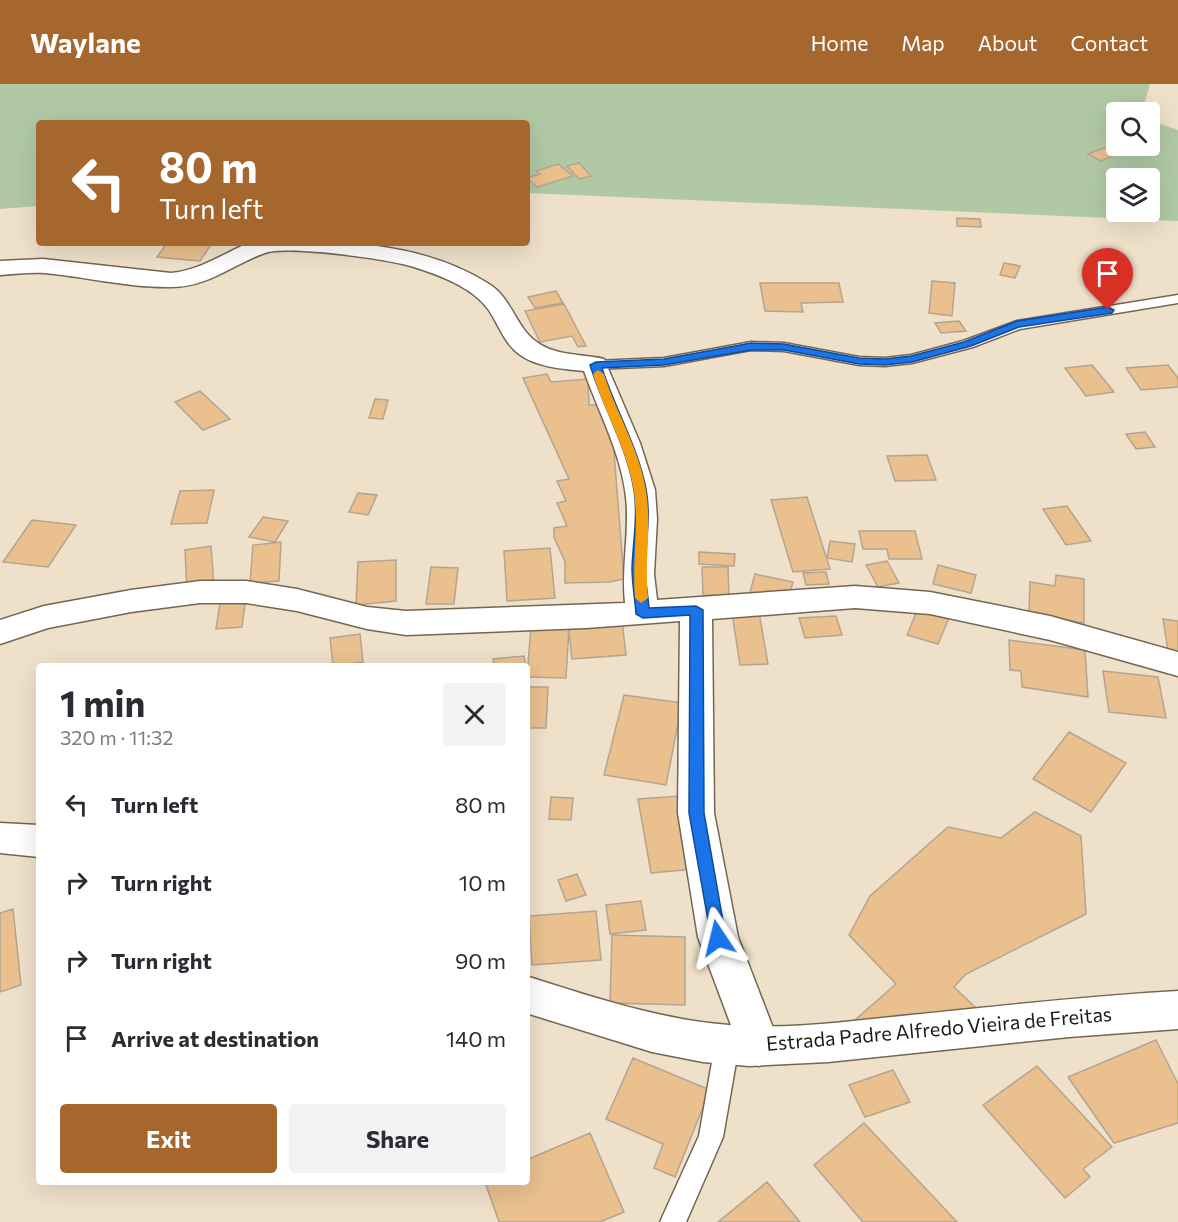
<!DOCTYPE html>
<meta charset="utf-8">
<style>
:root{--surface:#fff;--page:#f2f2f3;--text:#2b2b33;--muted:#7c7c81;--accent:#a6672f}
body{margin:0;font-family:Commissioner,sans-serif;background:var(--page);color:var(--text);height:100vh;display:flex;flex-direction:column;font-size:22px;white-space:nowrap}
*{box-sizing:border-box;margin:0}
p{font-size:20px;color:var(--muted)}
.icon{flex:none;width:33px;height:33px;fill:none;stroke:currentColor;stroke-width:2;stroke-linecap:round;stroke-linejoin:round}
.map{position:relative;flex:1;overflow:hidden}
.side{position:absolute;left:36px;top:579px;width:494px;height:522px;display:flex;flex-direction:column;background:var(--surface);border-radius:6px;box-shadow:0 6px 24px #0002}
.side>*{flex:none}
.guide{position:absolute;left:36px;top:36px;width:494px;height:126px;border-radius:6px;box-shadow:0 6px 24px #0002;background:#a6672f;color:#fff;overflow:hidden}
.controls{position:absolute;left:1106px;top:18px;display:grid;gap:12px}
.controls a{display:grid;place-items:center;width:54px;height:54px;border-radius:6px;background:var(--surface);box-shadow:0 6px 24px #0002;font-size:30px}
.pin{position:absolute;display:grid;place-items:center;width:51px;height:51px;color:#fff;margin:-62px -26px;border-radius:50% 50% 50% 0;rotate:-45deg;box-shadow:0 0 6px #0007}
.pin .icon{rotate:45deg}
.me{position:absolute;width:66px;margin:-33px;rotate:350deg;stroke-linejoin:round;filter:drop-shadow(0 0 4px #0008)}
.turn{display:flex;align-items:center;gap:21px;height:126px;padding:0 24px;font-size:27px}
.turn .icon{width:78px;height:78px;stroke-width:2.5}
.turn b{display:block;font-size:42px;line-height:51px}
.round{display:grid;place-items:center;flex:none;width:63px;height:63px;border-radius:6px;background:var(--page)}
.headline{display:flex;align-items:center;justify-content:space-between;height:102px;padding:0 24px}
h1{font-size:36px;font-weight:700;line-height:45px}
.button{display:flex;gap:12px;margin-top:auto;padding:12px 24px}
.button a{flex:1;height:69px;border-radius:6px;background:var(--accent);color:#fff;font-size:24px;font-weight:700;line-height:69px;text-align:center}
.button a+a{background:var(--page);color:var(--text)}
ul{padding:0;list-style:none}
li{display:flex;align-items:center;gap:18px;height:78px;padding:0 24px}
li div{flex:1}
li b{display:block;font-size:22px}
li em{font-style:normal}
header{display:flex;align-items:center;gap:36px;box-sizing:border-box;height:84px;padding:0 30px;background:var(--accent);color:#fff}
header strong{font-size:28px}
nav{display:flex;gap:33px;margin-inline-start:auto;font-size:21px}
.map>svg:first-child{display:block}
</style>
<header>
<strong>Waylane</strong>
<nav><a>Home</a><a>Map</a><a>About</a><a>Contact</a></nav>
</header>
<div class="map">
<svg width="1178" height="1138" viewBox="0 0 1178 1138">
<rect width="100%" height="100%" fill="#efe0ca"/>
<path fill="#b0c9a4" fill-rule="evenodd" d="M0,0H1150L1142,28H1116V62H1149V36L1178,46V137L527,109L526,39H39V122L0,125ZM1116,94H1149V128H1116Z"/>
<path fill="#e9c08e" stroke="#b4a490" stroke-width="1.5" d="M1107,63L1120,69L1101,77L1088,70Z
M579,79L591,92L579,95L567,82Z
M558,80L573,92L537,103L527,94L540,90L536,87Z
M957,134L980,135L981,143L957,142Z
M167,159H212L200,177L157,173Z
M1004,179L1020,182L1015,194L1000,191Z
M932,197L955,199L952,232L929,229Z
M760,199H839L843,218L801,219L803,228L765,227Z
M556,207L563,219L535,224L528,213Z
M564,220L586,262L578,263L572,252L540,258L525,227Z
M959,237L966,247L941,249L935,239Z
M1092,281L1114,308L1086,312L1065,284Z
M1168,281L1178,294V303L1141,306L1126,284Z
M547,290L551,298L588,295L589,321H601L613,355L624,495L610,498L565,499V478L554,453V444L567,442L557,419L566,417L557,397L569,395L523,294Z
M200,307L230,335L203,346L175,318Z
M375,315L388,316L383,335L369,334Z
M1145,348L1155,363L1136,365L1126,350Z
M927,371L936,396L895,397L887,372Z
M214,406L207,439L171,440L180,407Z
M358,409L377,411L368,431L349,428Z
M807,413L830,485L793,488L771,416Z
M1067,422L1091,457L1066,461L1043,425Z
M263,433L288,437L275,458L249,453Z
M32,436L76,441L48,483L3,478Z
M859,447H915L922,475H889L887,465H863Z
M830,457L855,460L852,478L827,474Z
M281,458L279,497L250,499L253,461Z
M211,462L214,502L187,507L185,466Z
M550,464L555,514L507,517L504,467Z
M699,468L735,470L734,482L699,480Z
M396,476V517L356,521L358,478Z
M887,477L899,499L878,503L866,481Z
M938,481L976,491L971,509L933,500Z
M431,483L458,484L454,520H426Z
M702,483H728L729,512L703,511Z
M826,488L829,500L806,501L803,489Z
M755,490L793,498L788,516L750,508Z
M1056,491L1084,495V539L1029,529L1030,498L1055,502Z
M246,512L242,543L216,545L221,513Z
M918,524L949,534L938,560L907,551Z
M759,528L768,580L740,581L732,529Z
M836,532L842,551L805,554L799,534Z
M1163,535L1178,537V568L1168,567Z
M622,536L626,571L572,575L568,540Z
M531,542L569,543L566,594L527,593Z
M360,550L363,578L333,582L330,554Z
M1009,556L1085,566L1088,613L1022,603L1021,587L1010,586Z
M524,572L526,582H494L493,575Z
M1103,587L1158,593L1166,634L1109,628Z
M526,603H548L546,644H526Z
M624,611L682,619L666,701L604,691Z
M1069,648L1126,679L1091,728L1033,695Z
M680,712L695,785L651,789L638,715Z
M551,713L573,714L571,736L549,735Z
M1035,728L1081,752L1086,830L966,890L954,903L993,940L833,955L896,900L849,851L870,812L948,743L1001,754Z
M577,790L586,811L566,817L558,796Z
M641,817L646,846L610,850L606,821Z
M13,825L21,901L0,908V829Z
M596,827L601,876L532,881L529,832Z
M612,851L685,853V921L610,919Z
M1156,956L1178,1000V1039L1114,1059L1068,993Z
M633,974L710,1006L675,1093L654,1084L663,1060L606,1035Z
M1037,982L1112,1063L1083,1085L1090,1093L1065,1114L983,1021Z
M893,986L910,1018L865,1033L849,1001Z
M864,1039L957,1138H863L814,1081Z
M590,1049L624,1128L600,1138H499L485,1098H526V1076Z
M767,1098L800,1138H718Z"/>
<g fill="none" stroke-linecap="round" stroke-linejoin="round">
<g stroke="#746653" stroke-width="3">
<path id="lane" d="M1178,211V219L1020,245L973,263L912,279L885,282L859,281L784,267L751,266L664,282L595,285L588,281L595,277L664,274L751,258L784,259L859,273L885,274L911,271L963,257L1017,237Z
M727,950L735,953L739,961L723,1053L686,1138H660L699,1052L715,961L719,953Z"/>
</g>
<g stroke="#746653" stroke-width="3">
<path id="street" d="M249,159C329,156 418,155 489,200C512,214 516,245 538,259C557,272 583,270 604,275L640,359L655,406L657,435L654,490L657,516L855,502L930,508L1050,532L1178,568V592L1050,556L930,530L855,524L712,535L714,729L738,853L780,962L774,976L759,982L744,976L698,853L678,729L680,537L586,544L406,551L367,545L297,527L246,519H200L131,528L48,544L0,560V536L44,522L131,506L200,497H246L297,505L367,523L406,527L625,519C621,483 630,448 626,413C621,369 599,329 584,287C563,285 536,283 519,270C504,259 498,239 488,225C472,203 439,191 414,183C388,175 289,161 265,169C233,180 208,203 172,203C130,204 87,193 45,189C31,188 15,190 0,191V177L43,175L171,189C201,186 222,170 249,159Z"/>
</g>
<g stroke="#746653" stroke-width="3">
<path id="secondary" d="M0,739L39,741V773L0,769Z
M526,892C593,913 660,936 729,941C790,946 851,937 911,931C1000,922 1089,912 1178,907V945L1069,953L828,978L749,982L703,978L652,968L526,929Z"/>
</g>
<use href="#lane" fill="#fff" fill-rule="evenodd"/>
<use href="#street" fill="#fff" fill-rule="evenodd"/>
<use href="#secondary" fill="#fff" fill-rule="evenodd"/>
</g>
<path fill="#1a73e8" stroke="#114b97" stroke-width="1.5" d="M1108,223L1114,226L1112,229L1019,243L971,262L912,278L885,281L859,280L784,266H751L664,281L602,284C615,325 638,363 646,405C651,432 646,456 645,483C645,497 648,511 649,524L696,522L703,526L704,729L726,854L724,859L718,861L712,859L689,729L690,531L643,534L636,530C635,515 632,499 632,484C633,457 638,433 634,406C627,363 603,323 590,281L596,278L664,275L751,259L784,260L859,274L885,275L911,272L964,258L1017,237Z"/>
<path fill="#f59e0b" d="M598,286L604,290C616,329 640,366 646,407C652,443 644,478 648,514L641,519L635,514C632,478 639,443 634,408C628,367 605,329 593,290Z"/>
<g text-anchor="middle" stroke-width="6" stroke-linejoin="round" paint-order="stroke">
<g font-size="20" fill="#1f1a12" stroke="#fff">
<text transform="translate(939 945) rotate(-5)" y="7">Estrada Padre Alfredo Vieira de Freitas</text>
</g>
</g>
</svg>
<div class="controls">
<a><svg class="icon" aria-label="search" viewBox="0 0 24 24"><circle cx="10" cy="10" r="6"/><path d="M15 15l6 6"/></svg></a>
<a><svg class="icon" aria-label="layers" viewBox="0 0 24 24"><path d="M12 4l9 5-9 5-9-5zM3 14l9 5 9-5"/></svg></a>
</div>
<div class="pin" style="left:1108px;top:226px;background:#d93025"><svg class="icon" aria-label="arrive" viewBox="0 0 24 24"><path d="M6 21V4h12l-3 4 3 4H6"/></svg></div>
<svg class="me" style="left:718px;top:854px" viewBox="-20 -20 40 40"><path d="M0-17L14 15 0 8-14 15z" fill="#1a73e8" stroke="#fff" stroke-width="4"/></svg>
<div class="guide">
<div class="turn"><svg class="icon" aria-label="left" viewBox="0 0 24 24"><path d="M17 20v-9H6M10 6l-5 5 5 5"/></svg><div><b>80 m</b>Turn left</div></div>
</div>
<section class="side">
<div class="headline"><div><h1>1 min</h1><p>320 m · 11:32</p></div><a class="round"><svg class="icon" aria-label="close" viewBox="0 0 24 24"><path d="M6 6l12 12M18 6L6 18"/></svg></a></div>
<ul>
<li><svg class="icon" aria-label="left" viewBox="0 0 24 24"><path d="M17 20v-9H6M10 6l-5 5 5 5"/></svg><div><b>Turn left</b></div><em>80 m</em></li>
<li><svg class="icon" aria-label="right" viewBox="0 0 24 24"><path d="M7 20v-9h11M14 6l5 5-5 5"/></svg><div><b>Turn right</b></div><em>10 m</em></li>
<li><svg class="icon" aria-label="right" viewBox="0 0 24 24"><path d="M7 20v-9h11M14 6l5 5-5 5"/></svg><div><b>Turn right</b></div><em>90 m</em></li>
<li><svg class="icon" aria-label="arrive" viewBox="0 0 24 24"><path d="M6 21V4h12l-3 4 3 4H6"/></svg><div><b>Arrive at destination</b></div><em>140 m</em></li>
</ul>
<div class="button"><a>Exit</a><a>Share</a></div>
</section>
</div>
